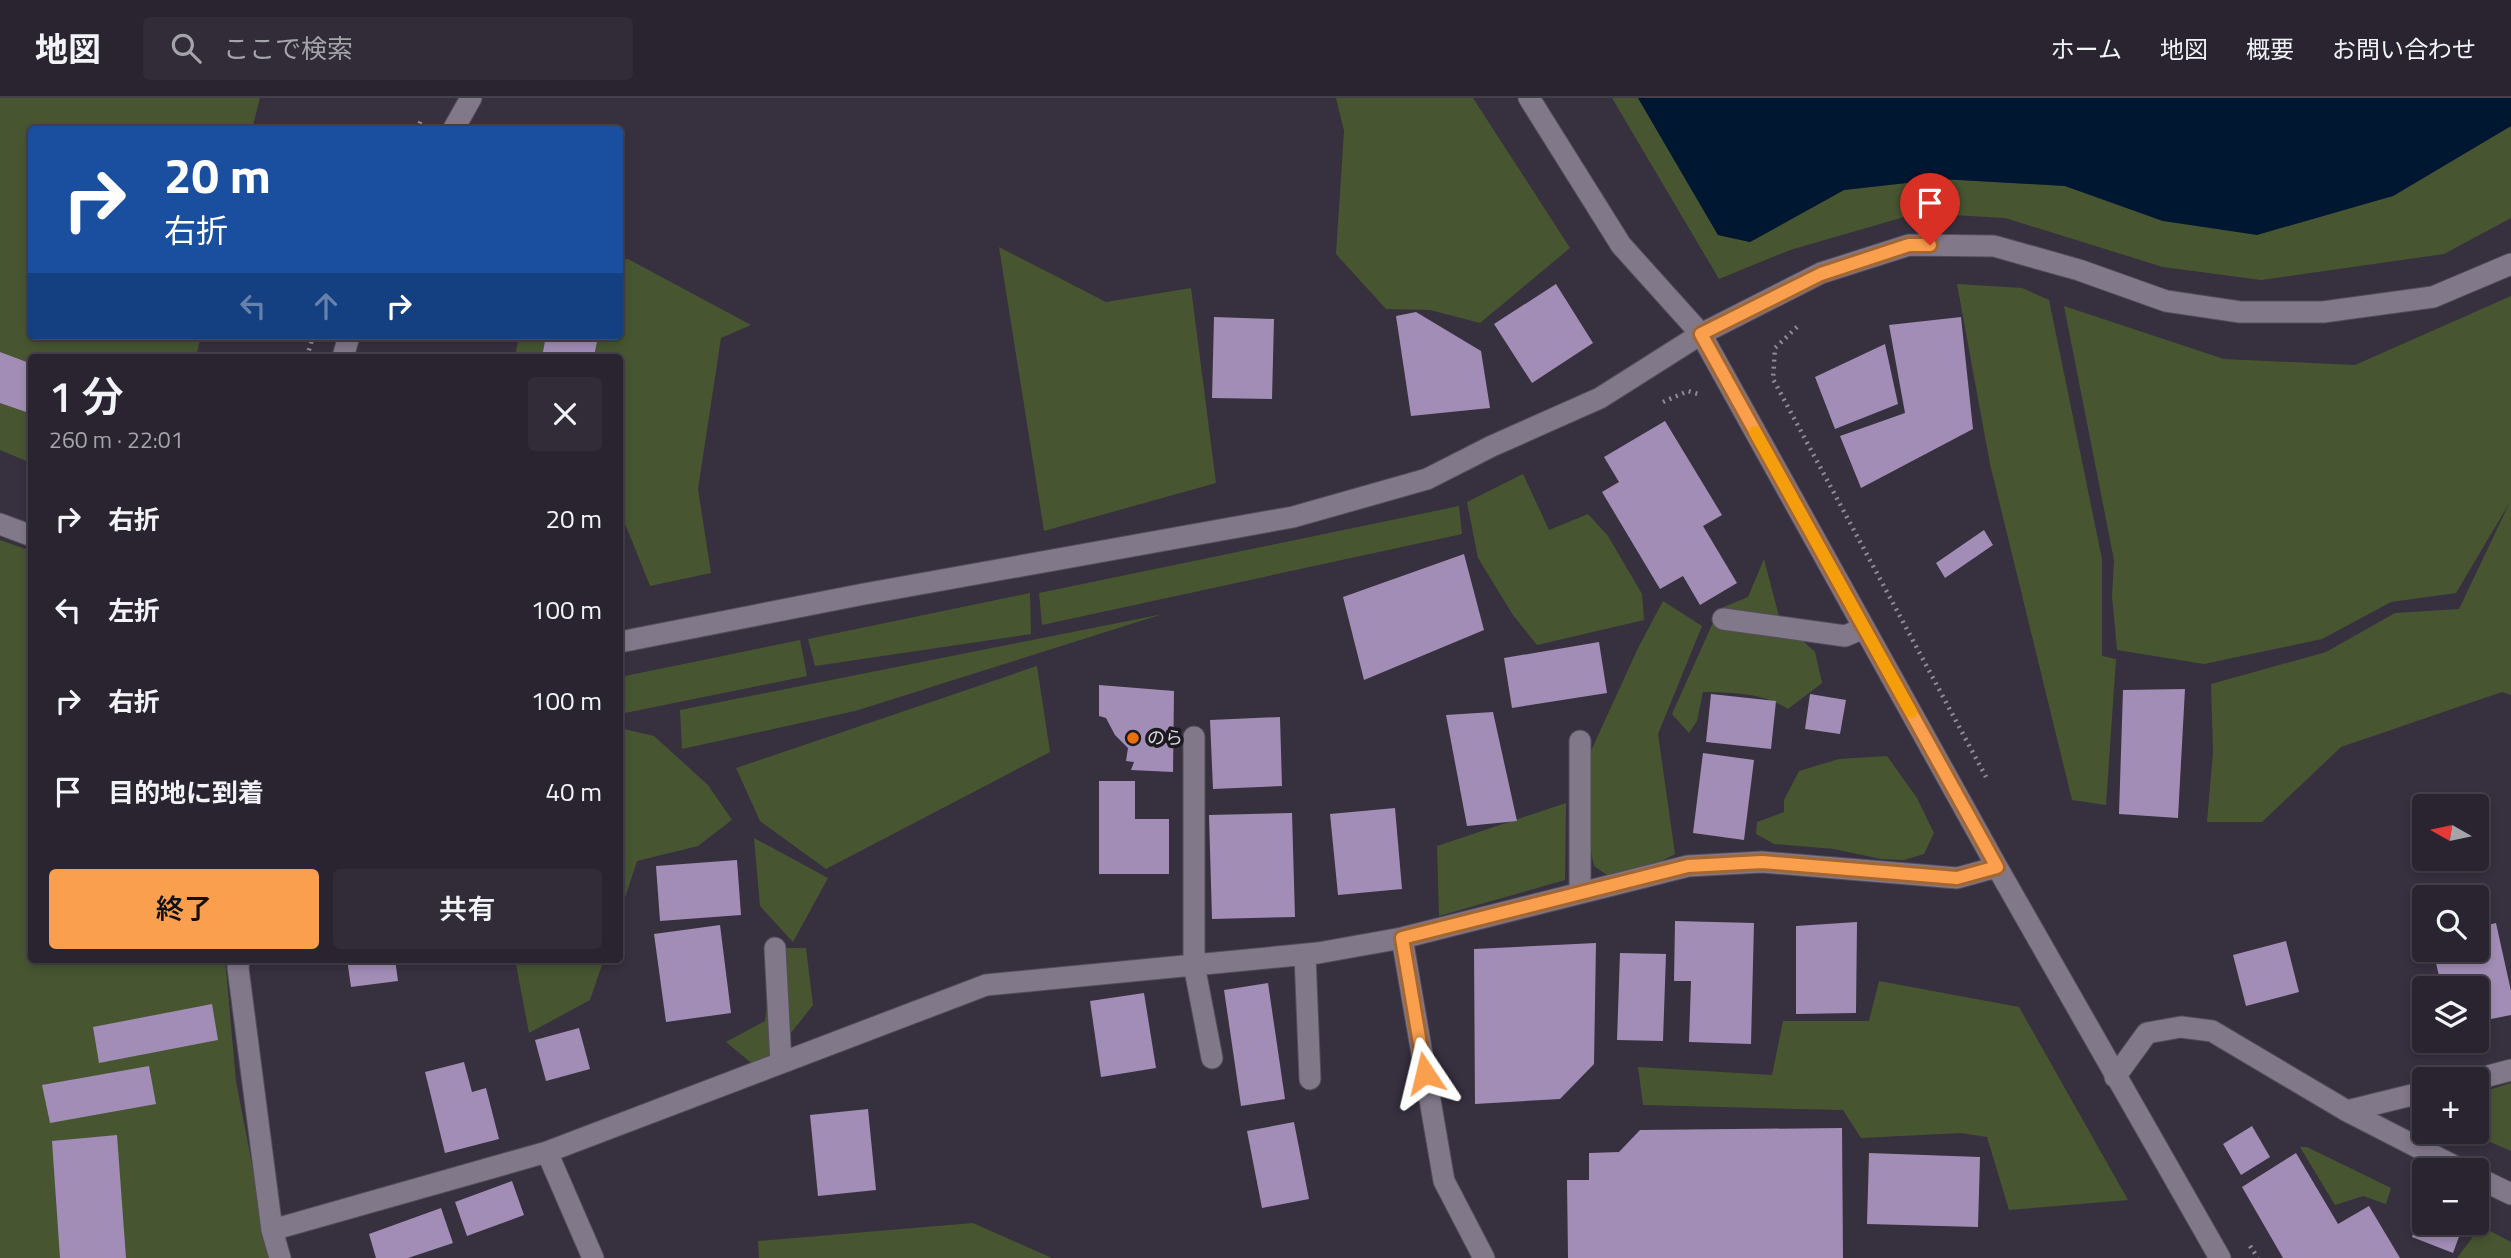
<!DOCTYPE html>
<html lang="ja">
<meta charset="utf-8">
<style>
:root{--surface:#29242f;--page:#312c37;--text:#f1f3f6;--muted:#a5a4aa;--line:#45414b;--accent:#fa9f4e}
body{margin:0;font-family:"Titillium Web","Noto Sans JP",sans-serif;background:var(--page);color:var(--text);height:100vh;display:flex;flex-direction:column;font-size:26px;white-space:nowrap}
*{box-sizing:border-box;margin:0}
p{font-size:23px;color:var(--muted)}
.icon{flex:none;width:38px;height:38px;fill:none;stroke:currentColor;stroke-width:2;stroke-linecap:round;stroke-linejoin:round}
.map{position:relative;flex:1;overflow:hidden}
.sheet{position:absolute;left:28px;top:256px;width:595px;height:609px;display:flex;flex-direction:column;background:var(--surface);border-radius:7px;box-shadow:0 4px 10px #0003,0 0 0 2px var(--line)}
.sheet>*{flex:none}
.banner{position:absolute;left:28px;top:28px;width:595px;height:214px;border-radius:7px;box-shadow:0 4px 10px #0003,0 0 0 2px var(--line);background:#1a4fa0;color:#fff;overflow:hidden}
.needle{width:46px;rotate:279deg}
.tools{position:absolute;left:2412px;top:696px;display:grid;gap:14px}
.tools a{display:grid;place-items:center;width:77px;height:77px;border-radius:7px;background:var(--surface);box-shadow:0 4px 10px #0003,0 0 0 2px var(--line);font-size:35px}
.pin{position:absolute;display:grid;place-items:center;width:60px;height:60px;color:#fff;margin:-72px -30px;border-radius:50% 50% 50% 0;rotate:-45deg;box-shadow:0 0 7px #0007}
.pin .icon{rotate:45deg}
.me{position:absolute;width:77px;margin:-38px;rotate:350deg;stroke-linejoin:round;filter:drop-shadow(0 0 5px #0008)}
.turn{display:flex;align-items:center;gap:24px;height:147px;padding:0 21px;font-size:32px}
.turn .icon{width:91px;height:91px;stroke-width:2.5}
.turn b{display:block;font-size:49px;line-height:60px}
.lanes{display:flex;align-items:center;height:66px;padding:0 21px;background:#0003;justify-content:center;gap:35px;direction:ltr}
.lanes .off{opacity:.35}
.round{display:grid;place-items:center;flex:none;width:74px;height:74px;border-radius:7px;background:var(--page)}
.overview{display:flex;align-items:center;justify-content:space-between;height:119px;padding:0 21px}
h1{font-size:42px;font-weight:600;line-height:52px}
.button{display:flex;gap:14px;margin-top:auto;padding:14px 21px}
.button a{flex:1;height:80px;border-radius:7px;background:var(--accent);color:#111;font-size:28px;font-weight:600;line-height:80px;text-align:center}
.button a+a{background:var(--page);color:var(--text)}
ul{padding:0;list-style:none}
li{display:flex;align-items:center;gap:21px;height:91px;padding:0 21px}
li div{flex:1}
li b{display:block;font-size:26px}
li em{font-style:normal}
header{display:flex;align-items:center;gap:42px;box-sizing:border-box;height:98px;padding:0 35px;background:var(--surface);border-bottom:2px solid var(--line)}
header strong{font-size:33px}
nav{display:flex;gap:38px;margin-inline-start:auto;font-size:24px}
.search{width:490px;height:63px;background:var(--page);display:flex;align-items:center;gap:18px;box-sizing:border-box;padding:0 24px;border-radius:7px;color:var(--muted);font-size:26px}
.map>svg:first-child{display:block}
</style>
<header>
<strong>地図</strong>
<div class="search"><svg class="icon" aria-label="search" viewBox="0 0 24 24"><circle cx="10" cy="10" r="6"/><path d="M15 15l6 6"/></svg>ここで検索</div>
<nav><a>ホーム</a><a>地図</a><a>概要</a><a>お問い合わせ</a></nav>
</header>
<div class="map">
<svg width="2511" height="1160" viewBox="0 0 2511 1160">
<rect width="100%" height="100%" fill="#37303f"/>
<path fill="#475631" d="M0,0H260L252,31L32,32V238H201L196,259H32L31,365L0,352Z
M1336,0H1473L1570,150L1480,225L1430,212L1386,211L1336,156L1344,33Z
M1612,0H1638L1718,137L1750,144L1844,92L1942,81L2065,88L2163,123L2393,98L2511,28V120L2444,156L2261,182L2163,169L2005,120L1918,115L1790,152L1719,181Z
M999,149L1106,204L1191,190L1216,385L1044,433Z
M628,161L751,227L721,240L698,391L711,475L650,488L620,413V259H515L519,238H620V162Z
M1957,186L2022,190L2049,202L2102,461V558L2116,561L2106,707L2072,702L1990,366Z
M2511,198V597L2502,594L2341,649L2262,724H2207L2213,654L2211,586L2326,554L2395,515L2459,511L2510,404L2456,495L2391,504L2322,541L2204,566L2117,552L2112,498L2114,462L2064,208L2224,261L2355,267Z
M1523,376L1549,432L1588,416L1608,438L1642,496L1644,522L1537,547L1513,517L1478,460L1467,404Z
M1459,408L1462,436L1042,527L1039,495Z
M0,442L31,453L32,861H225L236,983L270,1160H0Z
M1764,461L1780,522L1815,554L1822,585L1788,611C1762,594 1732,595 1703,594L1697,623L1689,635L1672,616L1719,511L1748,499Z
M1030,495L1031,536L815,568L808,541Z
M1663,503L1702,528L1658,636L1675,756L1619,785L1594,768L1582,709L1590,655L1639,548Z
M1163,516L855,613L682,651L680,612Z
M800,542L807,578L620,616V579Z
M1037,568L1050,654L826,771L760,723L736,670Z
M620,630L654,638L708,687L732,722L698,748L637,763L620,815Z
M1887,658L1917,700L1934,735L1924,756L1904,762L1881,761L1834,751L1774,746L1756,736L1757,724L1784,714V702L1799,673L1839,661Z
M1566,705L1565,782L1439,818L1437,748Z
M754,740L828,780L793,844L760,808Z
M775,850H806L813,907L761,973L726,944L765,923Z
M515,861H604L590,902L529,935Z
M1879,883L2019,909L2128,1102L2009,1112L1987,1039L1961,1035L1861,1040L1843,1012L1643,1007L1638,969L1772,977L1783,923H1869Z
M2511,985V1053L2467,1034H2476V996Z
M2300,1049H2307L2391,1090L2386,1106L2363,1098L2335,1107Z
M973,1125L1052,1160H759L758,1143Z
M2481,1128L2511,1144V1160H2457Z"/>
<path fill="#001732" d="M1638,0H2511V28L2393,98L2257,137L2163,123L2065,88L1942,81L1844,92L1750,144L1718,137Z"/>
<path fill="#a18db6" d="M1556,186L1593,245L1532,285L1494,226Z
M1416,214L1481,253L1490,310L1411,318L1396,218Z
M1214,219L1274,221L1272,301L1212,300Z
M1961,219L1973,331L1861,390L1840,338L1905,315L1889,227Z
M546,238H598L594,259H542Z
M1885,246L1898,306L1835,331L1815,279Z
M0,254L32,266V316L0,305Z
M1665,323L1722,417L1703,428L1737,485L1700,507L1683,478L1660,491L1602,394L1619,384L1604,359Z
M1984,432L1993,447L1945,480L1936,465Z
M1464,456L1484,532L1364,582L1343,499Z
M1599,544L1607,595L1512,610L1504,560Z
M1099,587L1174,593L1173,674L1131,672L1134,664L1126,663L1128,650L1115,637L1106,620L1099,618Z
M2185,591L2178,720L2119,716L2123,592Z
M1711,596L1776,603L1771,651L1706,644Z
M1810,596L1846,602L1840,636L1805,631Z
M1493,614L1517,723L1467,728L1446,617Z
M1280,619L1282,688L1213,691L1210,622Z
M1703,655L1754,662L1744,742L1693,735Z
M1099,683H1135V721H1169V776H1099Z
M1395,710L1402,791L1338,797L1330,716Z
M1292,715L1295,819L1212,821L1209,717Z
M737,762L741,817L660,823L656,768Z
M1675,823L1754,825L1751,946L1689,944L1691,883H1674Z
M1857,824L1856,915L1796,916V828Z
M2496,825L2511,893V917L2476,924V891H2442L2433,852H2476V830Z
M720,827L731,915L666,924L654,836Z
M2286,843L2299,894L2246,908L2233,857Z
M1596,845L1594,966L1560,1001L1475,1006L1474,851Z
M1620,855L1666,856L1663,943L1617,942Z
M347,861H395L398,883L351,889Z
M1268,885L1285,1001L1241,1008L1224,892Z
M1144,895L1156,970L1101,979L1090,903Z
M212,906L218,942L99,965L93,929Z
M579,930L590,971L546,983L535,942Z
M464,964L472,994L486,990L499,1041L445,1055L425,974Z
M149,968L156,1006L50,1025L42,987Z
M868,1011L876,1092L818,1098L810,1017Z
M1294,1024L1309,1101L1262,1110L1247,1033Z
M2252,1028L2270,1059L2241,1077L2223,1046Z
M1842,1030L1843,1160H1568L1567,1082H1589V1055L1619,1054L1640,1032Z
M117,1037L126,1160H60L52,1043Z
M1869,1055L1980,1059L1978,1129L1867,1126Z
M2296,1055L2338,1126L2369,1108L2400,1160H2283L2242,1089Z
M512,1083L524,1117L467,1138L455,1104Z
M2423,1109L2424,1125H2464L2453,1155L2412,1139Z
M441,1110L453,1145L408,1160H376L369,1136Z"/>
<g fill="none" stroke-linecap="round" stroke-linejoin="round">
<g stroke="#544d5a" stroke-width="23">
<path id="minor" d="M1529,0L1621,147L1701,236L1997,769L2220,1160
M453,32L471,0
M343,259L349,238
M0,426L32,438
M1723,521L1845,538L1864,530
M620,544L864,496L1293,419L1427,381L1492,348L1600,300L1701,236L1821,175L1909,147L1994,148L2079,172L2166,203L2240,214H2323L2433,199L2511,166
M1194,639V867L1212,960
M1580,643V795
M1402,840L1444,1083L1484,1160
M775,850L781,965
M1305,857L1310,981
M239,861L238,870L272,1132L280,1160
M2115,979L2147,935L2181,929L2212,933L2347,1013L2464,1073
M2473,982L2511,972
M2347,1013L2424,994
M547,1054L593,1160
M2476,1079L2511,1096
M272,1132L547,1054L986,887L1318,855L1402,840L1688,768L1762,764L1957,780L1997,769"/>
</g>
<path stroke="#908a96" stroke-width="4.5" stroke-dasharray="2 5" stroke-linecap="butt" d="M417,32L421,22
M1797,229L1775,250L1773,281L1986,679
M307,259L313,238
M1663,304L1688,293L1698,296
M2250,1148L2258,1160"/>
<use href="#minor" stroke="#81788a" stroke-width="21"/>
</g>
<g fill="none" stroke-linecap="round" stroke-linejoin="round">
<g stroke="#a26733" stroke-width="18">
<path id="route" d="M1425,975L1402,840L1688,768L1762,764L1957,780L1997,769L1701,236L1821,176L1909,147H1930"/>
</g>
<use href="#route" stroke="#fa9f4e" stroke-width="12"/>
<path stroke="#f59e0b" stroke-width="12" d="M1755,334L1911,614"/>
</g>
<circle fill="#e8710a" stroke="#1d1920" stroke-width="2.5" cx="1133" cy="640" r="7"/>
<g text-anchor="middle" stroke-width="7" stroke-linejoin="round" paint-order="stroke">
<g font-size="18" fill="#dcd7e1" stroke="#1d1920" text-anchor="start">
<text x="1147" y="646">のら</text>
</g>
</g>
</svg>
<div class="tools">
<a><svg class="needle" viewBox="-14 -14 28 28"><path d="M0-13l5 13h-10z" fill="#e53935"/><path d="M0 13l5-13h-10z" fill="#a5a4aa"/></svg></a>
<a><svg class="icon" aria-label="search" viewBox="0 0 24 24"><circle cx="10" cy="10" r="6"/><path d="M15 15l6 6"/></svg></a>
<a><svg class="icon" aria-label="layers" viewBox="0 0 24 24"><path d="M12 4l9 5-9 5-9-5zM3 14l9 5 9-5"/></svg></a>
<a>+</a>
<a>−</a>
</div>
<div class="pin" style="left:1930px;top:147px;background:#d93025"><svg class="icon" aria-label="arrive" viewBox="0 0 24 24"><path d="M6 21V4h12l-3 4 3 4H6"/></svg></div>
<svg class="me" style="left:1425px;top:975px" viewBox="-20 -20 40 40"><path d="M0-17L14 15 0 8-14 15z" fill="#fa9f4e" stroke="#fff" stroke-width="4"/></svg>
<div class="banner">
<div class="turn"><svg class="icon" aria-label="right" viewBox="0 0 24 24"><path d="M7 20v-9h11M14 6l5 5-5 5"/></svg><div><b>20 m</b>右折</div></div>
<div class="lanes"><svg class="icon off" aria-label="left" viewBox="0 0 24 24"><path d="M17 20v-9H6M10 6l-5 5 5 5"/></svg><svg class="icon off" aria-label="ahead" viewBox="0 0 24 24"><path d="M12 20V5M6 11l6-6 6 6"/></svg><svg class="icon" aria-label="right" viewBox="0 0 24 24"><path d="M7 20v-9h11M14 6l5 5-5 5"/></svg></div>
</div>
<section class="sheet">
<div class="overview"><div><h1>1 分</h1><p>260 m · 22:01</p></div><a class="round"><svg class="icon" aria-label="close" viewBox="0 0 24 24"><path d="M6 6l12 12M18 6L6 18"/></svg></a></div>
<ul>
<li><svg class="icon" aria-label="right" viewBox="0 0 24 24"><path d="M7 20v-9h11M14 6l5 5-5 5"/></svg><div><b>右折</b></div><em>20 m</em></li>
<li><svg class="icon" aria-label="left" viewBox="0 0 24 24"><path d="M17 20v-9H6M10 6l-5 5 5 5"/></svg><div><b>左折</b></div><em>100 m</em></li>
<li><svg class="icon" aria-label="right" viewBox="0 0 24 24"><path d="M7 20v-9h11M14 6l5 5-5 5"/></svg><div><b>右折</b></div><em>100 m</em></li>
<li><svg class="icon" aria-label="arrive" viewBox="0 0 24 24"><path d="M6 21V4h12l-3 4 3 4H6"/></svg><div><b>目的地に到着</b></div><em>40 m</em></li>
</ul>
<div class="button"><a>終了</a><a>共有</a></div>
</section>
</div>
